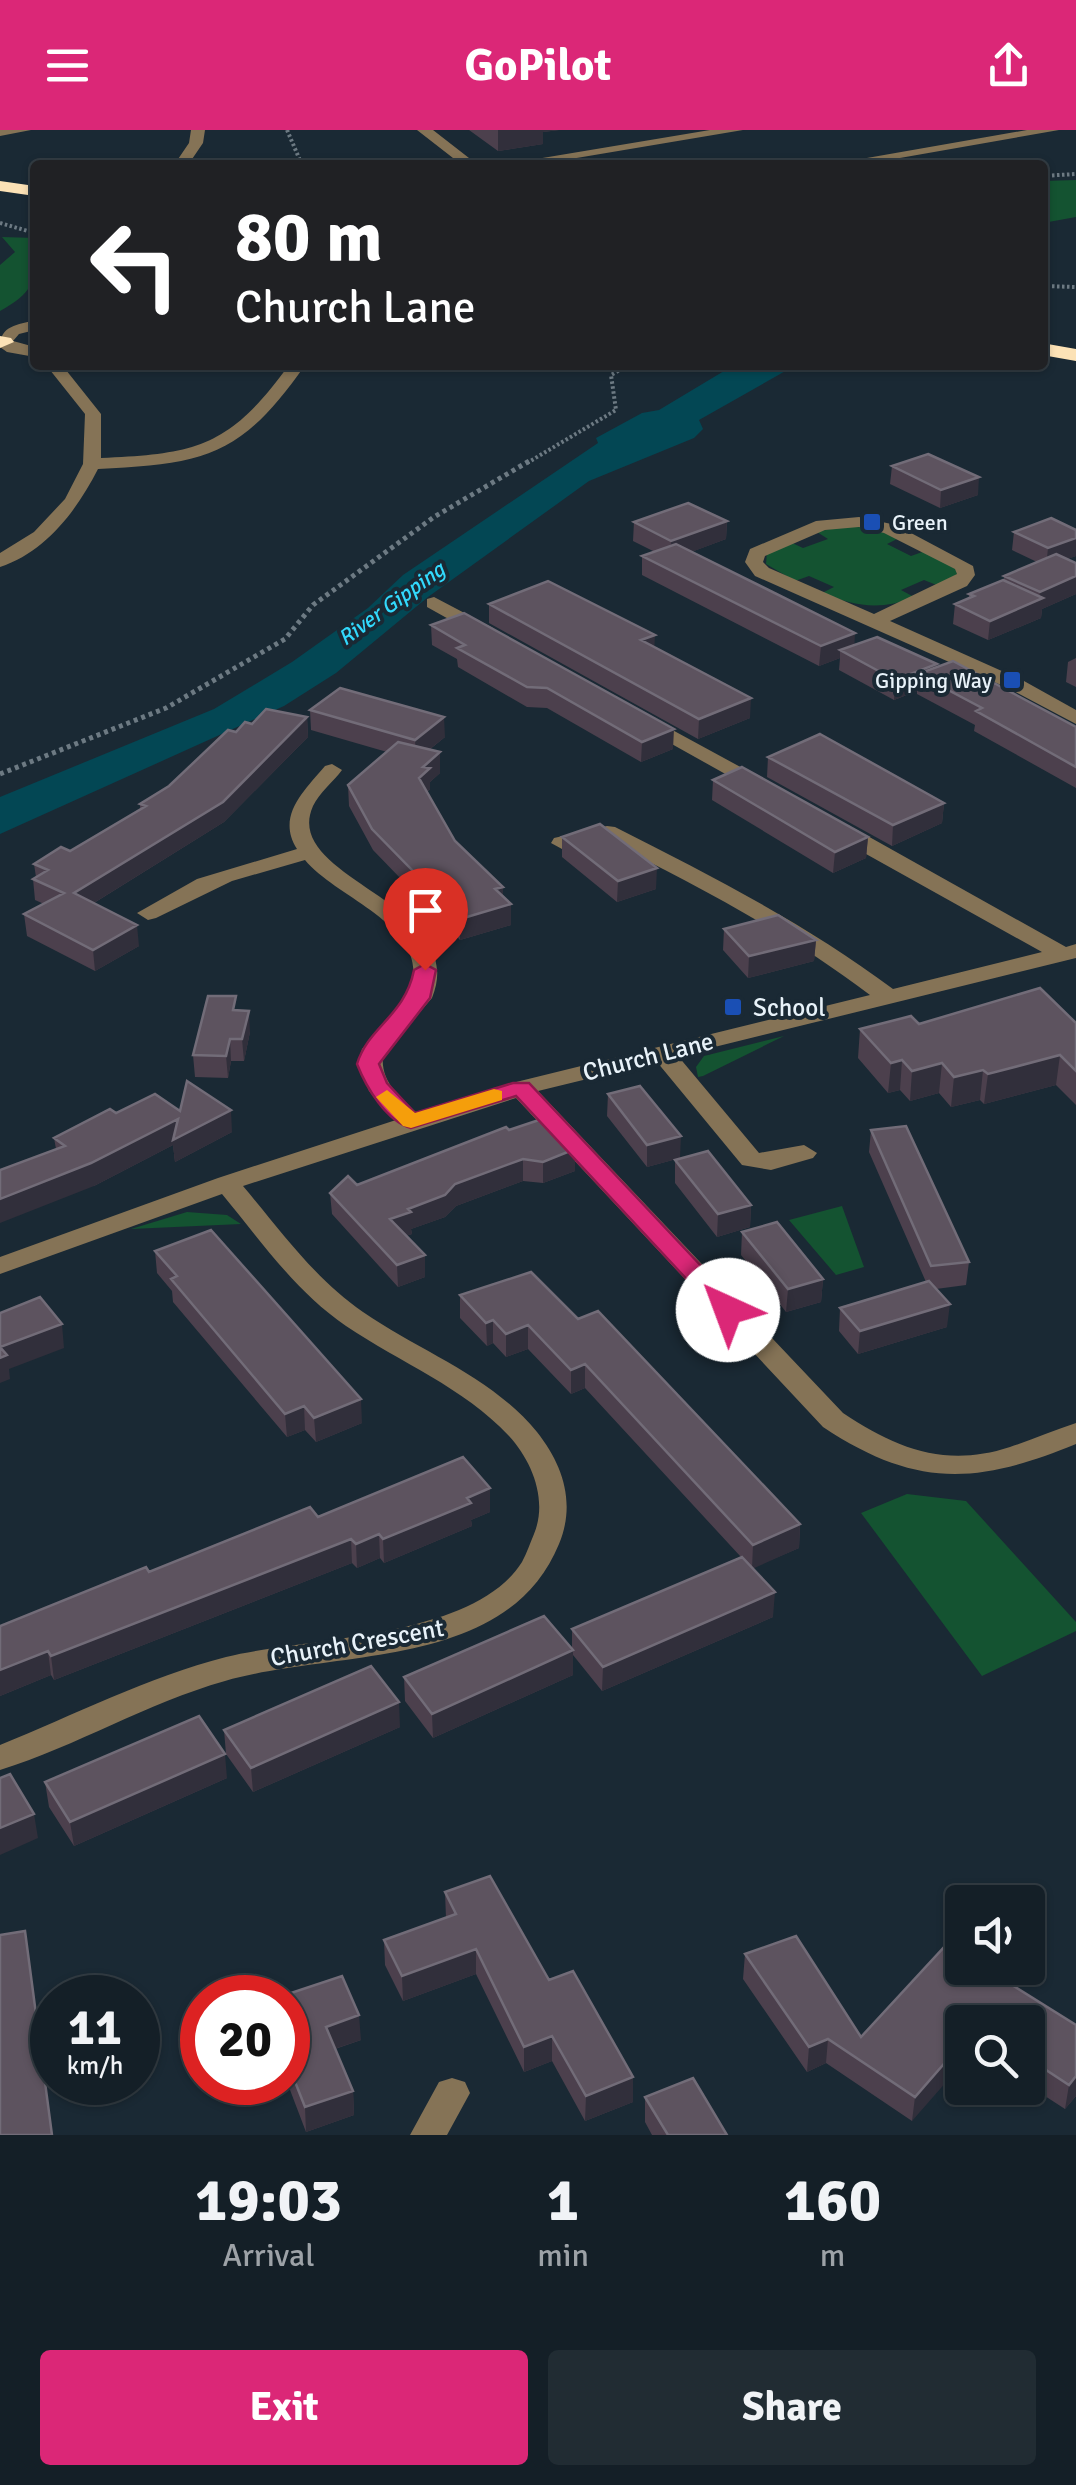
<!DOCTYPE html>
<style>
:root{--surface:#141f27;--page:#212c33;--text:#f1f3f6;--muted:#9da2a7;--line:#333d44;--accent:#db2777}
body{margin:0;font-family:Signika,sans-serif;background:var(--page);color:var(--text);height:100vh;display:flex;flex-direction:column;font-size:38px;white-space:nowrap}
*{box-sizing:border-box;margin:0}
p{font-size:32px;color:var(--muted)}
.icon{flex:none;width:55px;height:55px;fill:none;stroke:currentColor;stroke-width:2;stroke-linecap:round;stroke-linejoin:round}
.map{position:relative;height:2005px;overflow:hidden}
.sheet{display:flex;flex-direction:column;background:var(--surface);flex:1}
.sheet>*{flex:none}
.banner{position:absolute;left:30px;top:30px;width:1018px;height:210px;border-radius:10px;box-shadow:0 2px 8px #0004,0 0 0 2px var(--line);background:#202124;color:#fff;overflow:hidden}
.controls{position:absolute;left:945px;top:1755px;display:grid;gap:20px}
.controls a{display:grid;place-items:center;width:100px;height:100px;border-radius:10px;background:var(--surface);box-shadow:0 2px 8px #0004,0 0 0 2px var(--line);font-size:50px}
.speed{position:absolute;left:30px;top:1845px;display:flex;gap:20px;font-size:50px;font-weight:700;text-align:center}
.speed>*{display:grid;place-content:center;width:130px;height:130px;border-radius:50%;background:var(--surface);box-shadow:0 2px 8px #0004,0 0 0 2px var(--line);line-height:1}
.speed small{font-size:25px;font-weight:400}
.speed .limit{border:15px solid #d22;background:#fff;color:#111}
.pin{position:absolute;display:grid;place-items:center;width:85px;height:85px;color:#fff;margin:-102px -42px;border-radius:50% 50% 50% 0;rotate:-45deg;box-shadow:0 0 10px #0007}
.pin .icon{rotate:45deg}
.me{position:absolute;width:110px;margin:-55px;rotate:317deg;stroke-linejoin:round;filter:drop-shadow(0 0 8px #0008)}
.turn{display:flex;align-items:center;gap:35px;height:210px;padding:0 40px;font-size:45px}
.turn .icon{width:130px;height:130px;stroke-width:2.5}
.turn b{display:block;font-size:70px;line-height:85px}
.eta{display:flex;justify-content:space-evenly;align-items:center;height:170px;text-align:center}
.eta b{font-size:60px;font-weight:700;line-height:70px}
.action{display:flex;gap:20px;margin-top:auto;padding:20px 40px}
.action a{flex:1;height:115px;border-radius:10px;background:var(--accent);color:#fff;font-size:40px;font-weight:700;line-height:115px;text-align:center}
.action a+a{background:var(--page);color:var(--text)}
header{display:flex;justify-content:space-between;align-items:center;height:130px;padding:0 40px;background:var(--accent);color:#fff;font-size:45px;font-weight:700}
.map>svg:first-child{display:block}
</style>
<header><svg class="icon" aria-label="menu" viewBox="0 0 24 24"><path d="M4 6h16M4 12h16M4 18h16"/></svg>GoPilot<svg class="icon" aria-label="share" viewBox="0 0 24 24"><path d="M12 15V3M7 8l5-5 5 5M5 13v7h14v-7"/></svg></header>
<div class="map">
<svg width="1076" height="2005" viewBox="0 0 1076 2005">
<rect width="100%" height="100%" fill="#1a2934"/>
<path fill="#145331" d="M1076,50V87L1043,93V51Z
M2,107L35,108C35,149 38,160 0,181V135L15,122Z
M843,396L870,398L899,408L887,414L911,426L925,421L956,438L957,444L939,456L924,450L901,460L914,467C881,481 854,476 822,463L834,457L809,446L795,451L766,434L767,422L790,412L803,418L828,409L817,402Z
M784,906L703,946L698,947L696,937L704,926Z
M842,1076L864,1137L836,1145L789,1090Z
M187,1082L227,1085L241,1094L131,1099Z
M907,1364L966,1371L1076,1492V1501L982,1546L861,1383Z"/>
<path fill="#034754" d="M734,235H796L699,290L703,299L694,308L589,351L428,467L336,543L284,576L0,704V667L214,579L292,532L368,478L403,445L598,313L596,308L642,283L659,280Z"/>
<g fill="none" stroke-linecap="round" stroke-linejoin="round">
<path stroke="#6d7a83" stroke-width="4" stroke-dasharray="2.5 2.5" stroke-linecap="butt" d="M287,0L302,35
M1042,46L1076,44
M0,93L35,103
M1042,156L1076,157
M527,333L616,280L611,245L629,235"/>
<path stroke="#6d7a83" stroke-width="5" stroke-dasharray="4 4" stroke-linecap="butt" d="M0,644L166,578L285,509L313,475L434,387L531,330"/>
<path fill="#857356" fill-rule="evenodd" d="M0,0H31L0,6Z
M191,0H205L203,13L188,35H174L189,13Z
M417,0H433L478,35H462Z
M710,0H743L535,35H501Z
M1027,0H1059L860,35H827Z
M35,190V200L19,204L13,211L35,217V227L7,222L0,217C0,195 18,195 35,190Z
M46,235H62L101,284V328C198,324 230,316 289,235H305C242,326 205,334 98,339C77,380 46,422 0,437V423L34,402L65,369L83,334L85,284Z
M859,387L896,395L973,436L975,445L967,456L890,491L1024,551L1076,580V594L1010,559L755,446L745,432L750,419L816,391ZM859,397L884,403L955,439L957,444L874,484L769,438L763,432L765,426L825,400Z
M434,467L493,498L496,502L486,508L479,506L427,477V469Z
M643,584L768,652L772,656L768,660H754L636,594L633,590Z
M332,634L342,640C334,651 319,663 313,676C280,750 471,771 432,868L383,925C380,952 400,967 417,983L512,953L870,865C787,802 697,756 604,709L562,719L551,713L554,708L607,696L615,697C712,746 806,794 893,859L1042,822L832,705L829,700L832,695H848L1066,817L1076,814V828L678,926L759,1023L804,1015L817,1023L813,1028L771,1040L742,1035L657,932L538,961L843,1283C897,1319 946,1338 1010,1317C1032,1310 1054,1300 1076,1293V1314C976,1355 915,1358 823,1297L516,968L243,1056C281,1101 314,1148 363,1182C421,1222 491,1246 537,1302C563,1335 576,1373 559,1414C507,1541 336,1519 225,1551C147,1573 77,1616 0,1640V1615C74,1585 148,1547 226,1527C307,1507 474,1509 522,1432C527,1423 530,1413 534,1404C548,1370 532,1331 509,1306C463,1257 401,1233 346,1196C295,1161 261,1111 222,1064L0,1144V1127L218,1048L396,990L369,961L358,934L362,919L408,868C438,797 340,772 305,730L232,751L156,788L148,790L137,783L197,749L297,719C276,686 304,661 325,636Z
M452,1948L465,1952L470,1963L447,2005H410L439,1952Z"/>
<path fill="#fce2b6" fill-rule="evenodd" d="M0,51L35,56V66L0,61Z
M0,206L11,208L14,212L0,218Z
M1042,213L1076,219V231L1042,225Z"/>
</g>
<path fill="#4c404d" d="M469,0H559L543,2V14L498,21Z
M525,235H553L541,242L528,241Z
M892,336L978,365L940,378L890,354Z
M727,391L726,409L691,422L854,515L937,534V537L1076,597V658L974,601L975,595L917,564V561L894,570L839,540L840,528L819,536L642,445V426L655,422L633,411L634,392Z
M1076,400V426L1067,429L1076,433V464L1042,479L1041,488L988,510L953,494L955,474L969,469V464L1004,450V446L1037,432L1012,420L1014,402Z
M489,474L654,517L750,588L698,609L489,493Z
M431,495L673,619L641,632L547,578L527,577L458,537L457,529L432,515Z
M1076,528V557L1066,552L1068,532Z
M310,580L445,607L429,620L440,622V643L430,652V659L427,662L455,711L511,774V795L460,810L373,720L349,676L348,655L387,622L311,600Z
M307,587L308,607L224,692L94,773L139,816L95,841L27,806L24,784L44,774L35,770L33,749L36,747L34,734L70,721L140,680V674L169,656L236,602L252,594Z
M768,627L944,673L942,693L892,716L767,647Z
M713,650L868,707L866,728L833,743L712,670Z
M562,707L656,759L617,772L562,727Z
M724,799L816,810L814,831L748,848L723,820Z
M237,880L250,902L244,931H231L228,948L195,947L193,925Z
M1076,893V975L1056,955L984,974L980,970L951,977L939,963L910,971L900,960L888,963L858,928L860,899L919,894Z
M608,964L680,1028L647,1037L607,986Z
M180,981L232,1002L175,1032L173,1015L94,1056L56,1019L54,1008L116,983Z
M509,1000L575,1019V1041L543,1053L523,1051L456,1076L445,1087L411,1099L412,1104L406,1106L425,1147L398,1157L332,1084L330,1063L357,1055Z
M871,1000L969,1132L966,1155L936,1159L947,1197L858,1224L839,1201L840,1178L926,1152L869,1022Z
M675,1030L751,1075L750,1097L717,1107L675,1053Z
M742,1102L823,1149L821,1172L786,1182L741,1125Z
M155,1121L362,1293L316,1312L305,1300L287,1307L173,1172L172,1161L157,1143Z
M460,1165L578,1189L800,1394L799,1418L752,1438L773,1487L602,1561L573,1525V1545L433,1608L405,1571L404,1547L572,1518V1499L741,1427L585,1258L571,1264L528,1219L506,1227L493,1213L487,1216L460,1188Z
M490,1382L471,1390L472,1396L384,1433L380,1428L357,1438L352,1433L54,1550L51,1545L0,1566V1496L149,1442L318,1387Z
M400,1597L253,1662L226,1624L224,1600Z
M227,1648L74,1716L49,1677L45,1652Z
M445,1762L549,1850L633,1947V1972L585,1991L552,1931L524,1942L476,1844L403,1871L385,1835L384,1810L446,1788Z
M947,1814L1076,1895V1966L1065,1979L1028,1955V1892H962L912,1991L826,1933L807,1942L743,1849L745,1824L861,1907Z
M288,1868L361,1910L335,1919L353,1961L354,1985L306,2002L287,1952Z
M645,1967L727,2005H652L645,1992Z"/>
<path fill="#312f3b" d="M498,0H559L543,2V14L498,21Z
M541,235H553L541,242Z
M979,347L978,365L940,378L941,360Z
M727,391L726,409L670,430L671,411Z
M1076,408V426L1046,437L1048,418Z
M1076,446V464L1042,479L1041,488L988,510L990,491L1039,470L1040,462Z
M855,503L854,523L840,520V528L819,536L821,516Z
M655,505L654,524L641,510Z
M937,534L936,553L918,544L917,561L894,570L895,550Z
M751,568L750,588L698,609L699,589Z
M307,587L308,607L224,692L76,784L74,763Z
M444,587L445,607L416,630L415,610Z
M674,599L673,619L641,632L642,612Z
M440,622V643L430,652V659L419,668V648L423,637Z
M944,673L942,693L892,716L893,695Z
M868,707L866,728L833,743L835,722Z
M657,738L656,759L617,772L618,751Z
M503,757V777L511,774V795L460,810V789L495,759Z
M137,795L139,816L95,841L93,820Z
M816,810L814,831L748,848L749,826Z
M249,881L250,902L244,931L242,909Z
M230,909L231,931L228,948L226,926Z
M1060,925L1056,955L984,974L988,944Z
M902,930L900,960L888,963L891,933Z
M942,933L939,963L910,971L912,941Z
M983,940L980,970L951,977L954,947Z
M231,980L232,1002L175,1032L173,1015L94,1056L0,1093V1069L178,989Z
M681,1006L680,1028L647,1037V1015Z
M575,1019V1041L543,1053V1032Z
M523,1029V1051L456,1076L445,1087L411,1099L412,1104L391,1111L390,1089L455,1054Z
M751,1075L750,1097L717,1107L718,1084Z
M425,1125V1147L398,1157L397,1135Z
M823,1149L821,1172L786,1182L788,1159Z
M950,1174L947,1197L858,1224L860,1201Z
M493,1190V1213L487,1216L486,1193Z
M62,1194L64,1218L9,1239L10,1249L0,1253V1217Z
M528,1195V1219L506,1227V1204Z
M585,1234V1258L571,1264V1240Z
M361,1269L362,1293L316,1312L314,1288Z
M304,1276L305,1300L287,1307L285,1284Z
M490,1358V1382L471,1390L472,1396L384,1433L383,1409Z
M800,1394L799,1418L752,1439L753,1415Z
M379,1404L380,1428L357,1438L356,1414Z
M351,1409L352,1433L54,1550L51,1526Z
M775,1462L773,1487L602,1561L603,1537Z
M573,1520V1545L433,1608L432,1584Z
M48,1521L51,1545L0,1566V1540Z
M399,1572L400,1597L253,1662L251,1638Z
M225,1624L227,1648L74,1716L70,1692Z
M34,1684L38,1708L0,1725V1698Z
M476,1819V1844L403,1871L402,1846Z
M359,1885L361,1910L328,1921L326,1897Z
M552,1906V1931L524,1942V1917Z
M828,1909L826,1933L807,1942L809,1917Z
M962,1913V1934L912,1991L915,1967Z
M1076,1946V1966L1065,1979L1069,1955Z
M633,1947V1972L585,1991L586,1966Z
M353,1961L354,1985L306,2002L305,1977Z"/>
<path fill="#5d535f" stroke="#726c78" stroke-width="2.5" d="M928,324L979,347L941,360L892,336Z
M688,373L727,391L671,411L634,392Z
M1051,388L1076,400V408L1048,418L1014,402Z
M676,414L855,503L821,516L642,426Z
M1056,424L1076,433V446L1040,462L1004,446Z
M1003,450L1043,468L990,491L955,474L974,466L969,464Z
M548,451L655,505L641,510L751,568L699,589L489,474Z
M464,483L674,599L642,612L547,558L527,557L457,518L465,515L431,495Z
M877,507L937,534L895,550L840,520Z
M953,531L1076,597V637L976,581L982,578L918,544Z
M340,558L444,587L415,610L310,580Z
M266,579L307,587L223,672L74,763L137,795L93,820L24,784L64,763L33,749L48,740L34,734L61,717L70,721L146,676L140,674L169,656L228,600L236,602L245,592L252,594Z
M820,604L944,673L893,695L768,627Z
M398,612L440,622L423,637L430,638L419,648L455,711L503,757L495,759L511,774L460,789L372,699L348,655Z
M742,637L868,707L835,722L713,650Z
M600,694L657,738L618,751L562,707Z
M778,785L816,810L749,826L724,799Z
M1040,858L1076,893V941L1060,925L988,944L983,940L954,947L942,933L912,941L902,930L891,933L860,899L911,886L919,894Z
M208,866H236L233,880L249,881L242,909H230L226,926L193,925Z
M187,951L231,980L173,1010L178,989L91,1033L0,1069V1040L65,1016L54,1008L110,979L116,983L155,964L180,981Z
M640,956L681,1006L647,1015L608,964Z
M542,989L575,1019L543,1032L523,1029L455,1054L445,1065L408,1079L411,1082L390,1089L425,1125L397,1135L330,1063L348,1046L357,1055L506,997L509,1000Z
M906,996L969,1132L931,1136L871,1000Z
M708,1021L751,1075L718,1084L675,1030Z
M777,1092L823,1149L788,1159L742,1102Z
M211,1100L361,1269L314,1288L304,1276L285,1284L171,1149L177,1146L155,1121Z
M531,1142L578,1189L598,1181L800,1394L753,1415L585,1234L571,1240L528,1195L506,1204L493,1190L486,1193L460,1165Z
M929,1151L950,1174L860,1201L840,1178Z
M40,1167L62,1194L0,1217L7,1225L0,1228V1183Z
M463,1327L490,1358L467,1368L471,1373L383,1409L379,1404L356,1414L351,1409L51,1526L48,1521L0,1540V1496L146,1437L149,1442L310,1377L318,1387Z
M742,1427L775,1462L603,1537L572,1499Z
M544,1486L573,1520L432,1584L404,1547Z
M371,1536L399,1572L251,1638L224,1600Z
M199,1586L225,1624L70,1692L45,1652Z
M10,1644L34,1684L0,1698V1648Z
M490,1746L549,1850L573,1841L633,1947L586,1966L552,1906L524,1917L476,1819L402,1846L384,1810L456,1784L445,1762Z
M25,1801L52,2005H0V1805Z
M796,1806L861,1907L947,1814L962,1824V1838H985L1076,1895V1946L1069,1955L1028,1928V1892H962V1913L915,1967L828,1909L809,1917L745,1824Z
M342,1846L359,1885L326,1897L353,1961L305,1977L288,1934V1868H276Z
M693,1948L727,2005H668L645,1967Z"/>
<path fill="#db2777" stroke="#8e194d" stroke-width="2.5" d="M425,834L436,840L430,868L379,934L387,953L415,983L513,953H529L737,1174L741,1180L737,1185H720L516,966L411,998C386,991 366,957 357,934C368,897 405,886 414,840Z"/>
<path fill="#f59e0b" d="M494,959L502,961V970L411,998L403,996L376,967L387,960L415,983Z"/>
<g fill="#1a4fb4" stroke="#1a2934" stroke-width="4">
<rect x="862" y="382" width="20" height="20" rx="5"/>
<rect x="1002" y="540" width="20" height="20" rx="5"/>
<rect x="723" y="867" width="20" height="20" rx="5"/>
</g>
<g text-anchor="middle" stroke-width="8" stroke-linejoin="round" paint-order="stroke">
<g font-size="22" fill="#e8f2f9" stroke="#1a2934" text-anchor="start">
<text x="892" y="400">Green</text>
<text x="992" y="558" text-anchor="end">Gipping Way</text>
</g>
<g font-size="22" font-style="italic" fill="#32d9fc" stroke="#1a2934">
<text transform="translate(391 473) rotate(-36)" y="8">River Gipping</text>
</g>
<g font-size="25" fill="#e8f2f9" stroke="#1a2934" text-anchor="start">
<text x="753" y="886">School</text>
</g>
<g font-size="25" fill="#e8f2f9" stroke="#1a2934">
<text transform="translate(648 926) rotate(-14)" y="9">Church Lane</text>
<text transform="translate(357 1512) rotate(-10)" y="9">Church Crescent</text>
</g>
</g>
</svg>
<div class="controls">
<a><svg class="icon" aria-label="sound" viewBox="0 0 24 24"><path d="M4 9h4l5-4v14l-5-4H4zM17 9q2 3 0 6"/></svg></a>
<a><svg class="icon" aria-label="search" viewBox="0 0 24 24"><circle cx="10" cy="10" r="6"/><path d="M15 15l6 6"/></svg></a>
</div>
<div class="speed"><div>11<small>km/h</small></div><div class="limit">20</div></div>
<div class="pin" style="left:425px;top:840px;background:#d93025"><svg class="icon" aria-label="arrive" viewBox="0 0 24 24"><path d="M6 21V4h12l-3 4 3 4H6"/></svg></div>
<svg class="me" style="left:728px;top:1180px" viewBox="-20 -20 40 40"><circle r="19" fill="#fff"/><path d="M0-13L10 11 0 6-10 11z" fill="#db2777"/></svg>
<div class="banner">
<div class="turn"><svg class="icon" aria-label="left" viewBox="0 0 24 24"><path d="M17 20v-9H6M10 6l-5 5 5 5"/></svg><div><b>80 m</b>Church Lane</div></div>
</div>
</div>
<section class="sheet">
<div class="eta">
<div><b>19:03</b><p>Arrival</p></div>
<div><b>1</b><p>min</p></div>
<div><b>160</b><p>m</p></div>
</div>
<div class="action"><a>Exit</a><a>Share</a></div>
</section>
